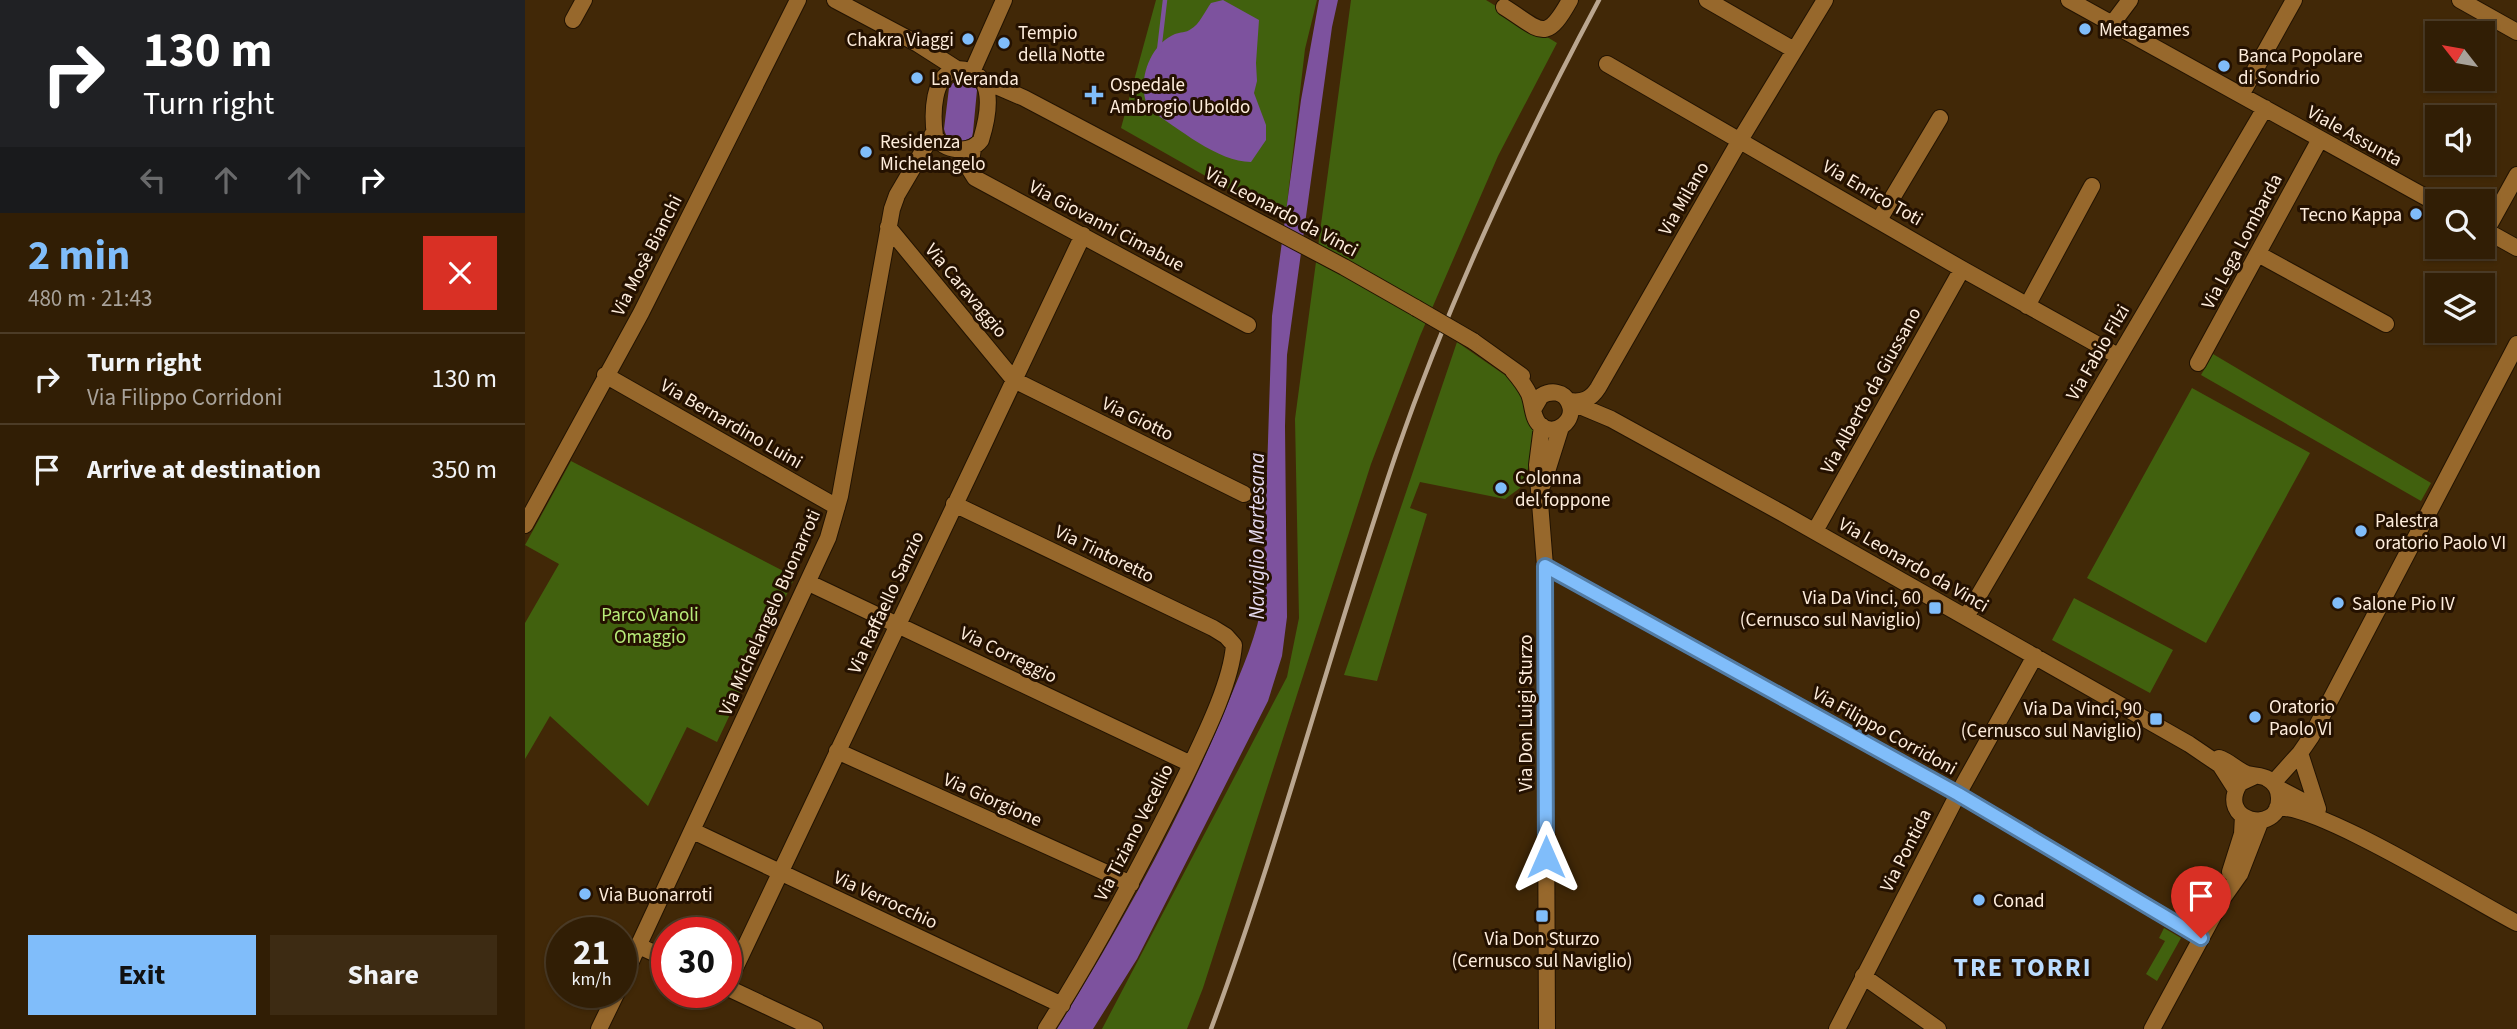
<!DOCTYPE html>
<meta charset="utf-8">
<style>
:root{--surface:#311e05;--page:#3d2b13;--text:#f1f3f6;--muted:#a8a29a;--line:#4c3c27;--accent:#80bdfa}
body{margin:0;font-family:"Source Sans 3",sans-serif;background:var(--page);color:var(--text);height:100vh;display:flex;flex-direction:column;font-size:26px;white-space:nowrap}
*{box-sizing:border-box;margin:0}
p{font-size:23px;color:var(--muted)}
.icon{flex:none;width:38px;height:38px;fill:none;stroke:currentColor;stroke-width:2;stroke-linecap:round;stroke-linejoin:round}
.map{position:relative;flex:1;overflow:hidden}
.drawer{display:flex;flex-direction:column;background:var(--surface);width:525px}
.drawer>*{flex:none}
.hud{background:#202124;color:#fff;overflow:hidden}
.needle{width:46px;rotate:301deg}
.controls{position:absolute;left:1900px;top:21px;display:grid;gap:14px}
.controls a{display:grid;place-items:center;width:70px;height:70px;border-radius:0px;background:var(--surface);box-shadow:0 2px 5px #0004,0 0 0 2px var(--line);font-size:35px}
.speed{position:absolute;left:21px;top:917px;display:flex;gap:14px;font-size:35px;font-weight:700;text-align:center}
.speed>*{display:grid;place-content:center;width:91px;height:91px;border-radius:50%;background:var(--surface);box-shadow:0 2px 5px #0004,0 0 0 2px var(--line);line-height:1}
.speed small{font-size:18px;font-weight:400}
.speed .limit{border:10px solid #d22;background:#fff;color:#111}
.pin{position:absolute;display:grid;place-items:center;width:60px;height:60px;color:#fff;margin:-72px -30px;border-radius:50% 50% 50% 0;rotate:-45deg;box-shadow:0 0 7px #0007}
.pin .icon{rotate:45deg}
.me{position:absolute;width:77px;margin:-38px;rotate:0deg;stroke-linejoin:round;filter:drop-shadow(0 0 5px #0008)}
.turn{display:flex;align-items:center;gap:24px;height:147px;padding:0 28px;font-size:32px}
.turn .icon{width:91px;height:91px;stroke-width:2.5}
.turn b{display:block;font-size:49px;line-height:60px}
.lanes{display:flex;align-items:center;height:66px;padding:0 28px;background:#0003;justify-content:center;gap:35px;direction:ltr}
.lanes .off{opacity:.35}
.round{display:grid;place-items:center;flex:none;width:74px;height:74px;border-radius:0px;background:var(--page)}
.summary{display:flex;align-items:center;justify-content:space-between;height:119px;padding:0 28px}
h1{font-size:42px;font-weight:700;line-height:52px;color:var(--accent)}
.action{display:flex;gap:14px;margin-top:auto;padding:14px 28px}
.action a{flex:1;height:80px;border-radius:0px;background:var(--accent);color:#111;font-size:28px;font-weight:700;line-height:80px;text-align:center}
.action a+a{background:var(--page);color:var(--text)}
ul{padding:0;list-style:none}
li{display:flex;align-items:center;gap:21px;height:91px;padding:0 28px;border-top:2px solid var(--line)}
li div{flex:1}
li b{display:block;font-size:26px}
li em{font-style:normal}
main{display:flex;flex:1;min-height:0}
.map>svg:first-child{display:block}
</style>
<main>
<section class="drawer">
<div class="hud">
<div class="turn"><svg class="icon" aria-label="right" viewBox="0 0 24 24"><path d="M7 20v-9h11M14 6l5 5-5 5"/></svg><div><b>130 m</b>Turn right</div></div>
<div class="lanes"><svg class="icon off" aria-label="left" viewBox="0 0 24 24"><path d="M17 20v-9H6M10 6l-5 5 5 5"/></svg><svg class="icon off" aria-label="ahead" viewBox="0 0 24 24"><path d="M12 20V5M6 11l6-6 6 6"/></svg><svg class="icon off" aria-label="ahead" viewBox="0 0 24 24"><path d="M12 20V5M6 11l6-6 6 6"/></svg><svg class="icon" aria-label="right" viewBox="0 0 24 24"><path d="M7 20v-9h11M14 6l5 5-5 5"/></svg></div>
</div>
<div class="summary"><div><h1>2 min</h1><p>480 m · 21:43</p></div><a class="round" style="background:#d93025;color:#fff"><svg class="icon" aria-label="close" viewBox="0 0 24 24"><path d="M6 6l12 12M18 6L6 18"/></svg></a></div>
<ul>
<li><svg class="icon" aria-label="right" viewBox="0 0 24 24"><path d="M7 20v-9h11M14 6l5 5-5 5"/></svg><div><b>Turn right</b><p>Via Filippo Corridoni</p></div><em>130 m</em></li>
<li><svg class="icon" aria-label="arrive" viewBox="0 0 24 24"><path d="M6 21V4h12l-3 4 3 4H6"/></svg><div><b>Arrive at destination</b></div><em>350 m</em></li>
</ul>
<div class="action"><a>Exit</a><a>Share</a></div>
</section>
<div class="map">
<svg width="1992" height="1029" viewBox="0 0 1992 1029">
<rect width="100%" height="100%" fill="#412807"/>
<path fill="#41610e" d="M631,0H792L780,49L760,221L596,128Z
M826,0H961L1032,43L973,156L895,336L846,464L678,988L662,1029H577L762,677L774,618L770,419Z
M932,342L987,380L1001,399L1010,434L1007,459L995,488L980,499L895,482L885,508L902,514L852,681L819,675Z
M1688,354L1906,483L1896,501L1676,375Z
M1667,388L1785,453L1681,643L1562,578Z
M46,461L270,577L192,742L162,727L123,806L25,716L0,759V623L34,564L0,545Z
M1549,598L1648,650L1625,693L1527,640Z
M1639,928L1656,938L1632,981L1621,974L1640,941L1634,938Z"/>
<path fill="#7d529e" d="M698,0L734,20L731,63L732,81L729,93L741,125V140L726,162C693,162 653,128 625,110C610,87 623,45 650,34C655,32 661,33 666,29C674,25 680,11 686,3Z
M794,0H813L807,27L762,355L760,426L762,617L757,656L743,701L612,959L568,1029H532C596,925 657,816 703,703C717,669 733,634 738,597L747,316L776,100Z
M434,82L448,83L452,90L448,132L447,137C436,144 422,144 419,129L424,88L428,83Z"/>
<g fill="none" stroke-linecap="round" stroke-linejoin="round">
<path stroke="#7d529e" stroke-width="4.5" d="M634,51L640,0"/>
<g stroke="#221302" stroke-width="18">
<path id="minor" d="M310,0L393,44L432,69
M1182,0L1269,50
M1544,0L1913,204
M1935,0L1992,32
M979,7C1016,30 1020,45 1045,0
M48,20L59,0
M1587,24L1605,0
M1082,64L1437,269L1593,356
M432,69C473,70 464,114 456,140C445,155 418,151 410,136C407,114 407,75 432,69Z
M447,72L479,0
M457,80L499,98L819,267L891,308
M1716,95L1769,0
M448,148L445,170L450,178L723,325
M1354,220L1415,118
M363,227L489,380L719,494
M1958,229L1992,248
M1961,231L1992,175
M1733,254L1861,324
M1502,306L1567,186
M948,341L997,376
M1673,363L1795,139
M988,371C994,378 1000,386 1004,394C1008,404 1007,418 1015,425C1030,438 1052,420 1044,403C1039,391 1026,390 1016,396L1009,408
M80,375L312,507
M1043,401L1086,419L1257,513L1664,744L1695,765L1711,790
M1044,401C1058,403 1066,399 1073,388L1215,140L1300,0
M1017,426L1012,465L1020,566L1022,1029
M1018,484L1036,427
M429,504L688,628L701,636L709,645C706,684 678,739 661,775C618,862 573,947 521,1029
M0,525L116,313L273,0
M1290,531L1437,269
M1020,566L1433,794L1676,938
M284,583L666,764
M1441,617L1740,108
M312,751L606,884
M1775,753L1793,809
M1694,758C1704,761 1712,770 1722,774C1729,776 1737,775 1743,779C1750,783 1754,790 1754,798C1755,836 1690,822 1715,783L1730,776
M1748,783L1775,753L1786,737L1992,344
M1751,787L1793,809
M1752,808C1790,802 1949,901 1992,923
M168,831L537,1005
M1705,872L1717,834L1718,816
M114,946L142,959
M1338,976L1413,1029
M96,983L303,538L315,496L367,209L372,195L409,132
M201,987L558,235
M201,987L290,1029
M74,1029L92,992
M1312,1029L1433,794L1510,656
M1627,1029L1698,898L1715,874L1736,820"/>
</g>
<use href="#minor" stroke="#97682c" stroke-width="16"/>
<path stroke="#baa68f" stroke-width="4.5" d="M686,1029C756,840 806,645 871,454C925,298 996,146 1074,0"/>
<g stroke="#221302" stroke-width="18" stroke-linecap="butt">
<path id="minor-bridge" d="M891,308L948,341"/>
</g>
<use href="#minor-bridge" stroke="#97682c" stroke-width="16"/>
</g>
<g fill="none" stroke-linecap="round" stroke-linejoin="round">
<g stroke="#537ba2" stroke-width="18">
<path id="route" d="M1021,857L1020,566L1433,794L1676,938"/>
</g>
<use href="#route" stroke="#80bdfa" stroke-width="12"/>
</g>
<g fill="#80bdfa" stroke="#241100" stroke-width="2.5">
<circle cx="1560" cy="29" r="7"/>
<circle cx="443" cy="39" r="7"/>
<circle cx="479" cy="43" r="7"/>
<circle cx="1699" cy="66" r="7"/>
<circle cx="392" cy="78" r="7"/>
<path d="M565.5 84.5h7v7h7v7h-7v7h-7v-7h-7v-7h7z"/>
<circle cx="341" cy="152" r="7"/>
<circle cx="1891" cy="214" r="7"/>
<circle cx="976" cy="488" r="7"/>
<circle cx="1836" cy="531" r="7"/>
<circle cx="1813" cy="603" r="7"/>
<rect x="1403" y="601" width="14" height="14" rx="3.5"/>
<circle cx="1730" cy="717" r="7"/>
<rect x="1624" y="712" width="14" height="14" rx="3.5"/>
<circle cx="60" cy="894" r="7"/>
<circle cx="1454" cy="900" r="7"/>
<rect x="1010" y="909" width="14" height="14" rx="3.5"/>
</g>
<g text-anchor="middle" stroke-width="6" stroke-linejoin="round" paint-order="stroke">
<g font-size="19" fill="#feeddc" stroke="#241100" text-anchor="start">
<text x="1574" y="36">Metagames</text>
<text x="493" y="39">Tempio<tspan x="493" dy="22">della Notte</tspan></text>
<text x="429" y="46" text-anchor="end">Chakra Viaggi</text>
<text x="1713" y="62">Banca Popolare<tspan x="1713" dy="22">di Sondrio</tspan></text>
<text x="406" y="85">La Veranda</text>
<text x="585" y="91">Ospedale<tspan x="585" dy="22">Ambrogio Uboldo</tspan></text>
<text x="355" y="148">Residenza<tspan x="355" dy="22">Michelangelo</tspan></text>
<text x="1877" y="221" text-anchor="end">Tecno Kappa</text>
<text x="990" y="484">Colonna<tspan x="990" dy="22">del foppone</tspan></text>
<text x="1850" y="527">Palestra<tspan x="1850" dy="22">oratorio Paolo VI</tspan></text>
<text x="1396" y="604" text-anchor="end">Via Da Vinci, 60<tspan x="1396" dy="22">(Cernusco sul Naviglio)</tspan></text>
<text x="1827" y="610">Salone Pio IV</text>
<text x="1744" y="713">Oratorio<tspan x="1744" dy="22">Paolo VI</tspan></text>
<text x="1617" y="715" text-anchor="end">Via Da Vinci, 90<tspan x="1617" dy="22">(Cernusco sul Naviglio)</tspan></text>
<text x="74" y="901">Via Buonarroti</text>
<text x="1468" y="907">Conad</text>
<text x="1017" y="945" text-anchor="middle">Via Don Sturzo<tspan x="1017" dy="22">(Cernusco sul Naviglio)</tspan></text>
</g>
<g font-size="19" fill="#feeddc" stroke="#241100">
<text transform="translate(1830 135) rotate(29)" y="7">Viale Assunta</text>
<text transform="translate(1348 192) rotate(30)" y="7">Via Enrico Toti</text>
<text transform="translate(1158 198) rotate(-60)" y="7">Via Milano</text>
<text transform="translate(757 211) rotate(28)" y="7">Via Leonardo da Vinci</text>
<text transform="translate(582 225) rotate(28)" y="7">Via Giovanni Cimabue</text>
<text transform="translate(1716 241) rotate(-62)" y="7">Via Lega Lombarda</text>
<text transform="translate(121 255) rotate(-63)" y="7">Via Mosè Bianchi</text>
<text transform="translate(442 290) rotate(50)" y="7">Via Caravaggio</text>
<text transform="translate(1572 352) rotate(-60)" y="7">Via Fabio Filzi</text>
<text transform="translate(1345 390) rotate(-61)" y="7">Via Alberto da Giussano</text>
<text transform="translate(613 418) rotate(26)" y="7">Via Giotto</text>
<text transform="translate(207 423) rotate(30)" y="7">Via Bernardino Luini</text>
<text transform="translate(580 553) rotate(26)" y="7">Via Tintoretto</text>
<text transform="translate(1389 564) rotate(30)" y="7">Via Leonardo da Vinci</text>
<text transform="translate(360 602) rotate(-65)" y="7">Via Raffaello Sanzio</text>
<text transform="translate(244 612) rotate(-66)" y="7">Via Michelangelo Buonarroti</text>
<text transform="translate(484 654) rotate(26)" y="7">Via Correggio</text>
<text transform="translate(1000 713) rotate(-90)" y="7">Via Don Luigi Sturzo</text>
<text transform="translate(1360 730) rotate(29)" y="7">Via Filippo Corridoni</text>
<text transform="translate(468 799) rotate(24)" y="7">Via Giorgione</text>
<text transform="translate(608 832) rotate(-63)" y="7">Via Tiziano Vecellio</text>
<text transform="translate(1380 850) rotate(-63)" y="7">Via Pontida</text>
<text transform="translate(361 899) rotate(25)" y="7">Via Verrocchio</text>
</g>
<g font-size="19" fill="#b8ec79" stroke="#241100">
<text x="125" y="621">Parco Vanoli<tspan x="125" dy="22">Omaggio</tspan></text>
</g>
<g font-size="21" font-style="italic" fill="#e6dbf0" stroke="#241100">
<text transform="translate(732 536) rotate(-90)" y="7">Naviglio Martesana</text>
</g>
<g font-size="26" font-weight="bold" letter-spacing="2" fill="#badcff" stroke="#241100">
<text x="1498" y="976">TRE TORRI</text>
</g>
</g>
</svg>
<div class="controls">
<a><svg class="needle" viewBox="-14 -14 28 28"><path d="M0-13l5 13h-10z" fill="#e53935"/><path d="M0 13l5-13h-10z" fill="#a8a29a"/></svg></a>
<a><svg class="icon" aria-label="sound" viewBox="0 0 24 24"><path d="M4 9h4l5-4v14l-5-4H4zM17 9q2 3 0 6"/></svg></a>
<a><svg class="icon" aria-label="search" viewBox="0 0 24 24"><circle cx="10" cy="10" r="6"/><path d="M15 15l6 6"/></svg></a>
<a><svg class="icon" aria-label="layers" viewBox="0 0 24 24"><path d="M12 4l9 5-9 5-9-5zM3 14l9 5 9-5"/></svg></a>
</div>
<div class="speed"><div>21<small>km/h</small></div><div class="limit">30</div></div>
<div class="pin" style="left:1676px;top:938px;background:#d93025"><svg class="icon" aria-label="arrive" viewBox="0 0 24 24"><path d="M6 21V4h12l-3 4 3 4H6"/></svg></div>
<svg class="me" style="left:1021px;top:857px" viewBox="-20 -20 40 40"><path d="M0-17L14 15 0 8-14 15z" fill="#80bdfa" stroke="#fff" stroke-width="4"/></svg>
</div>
</main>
